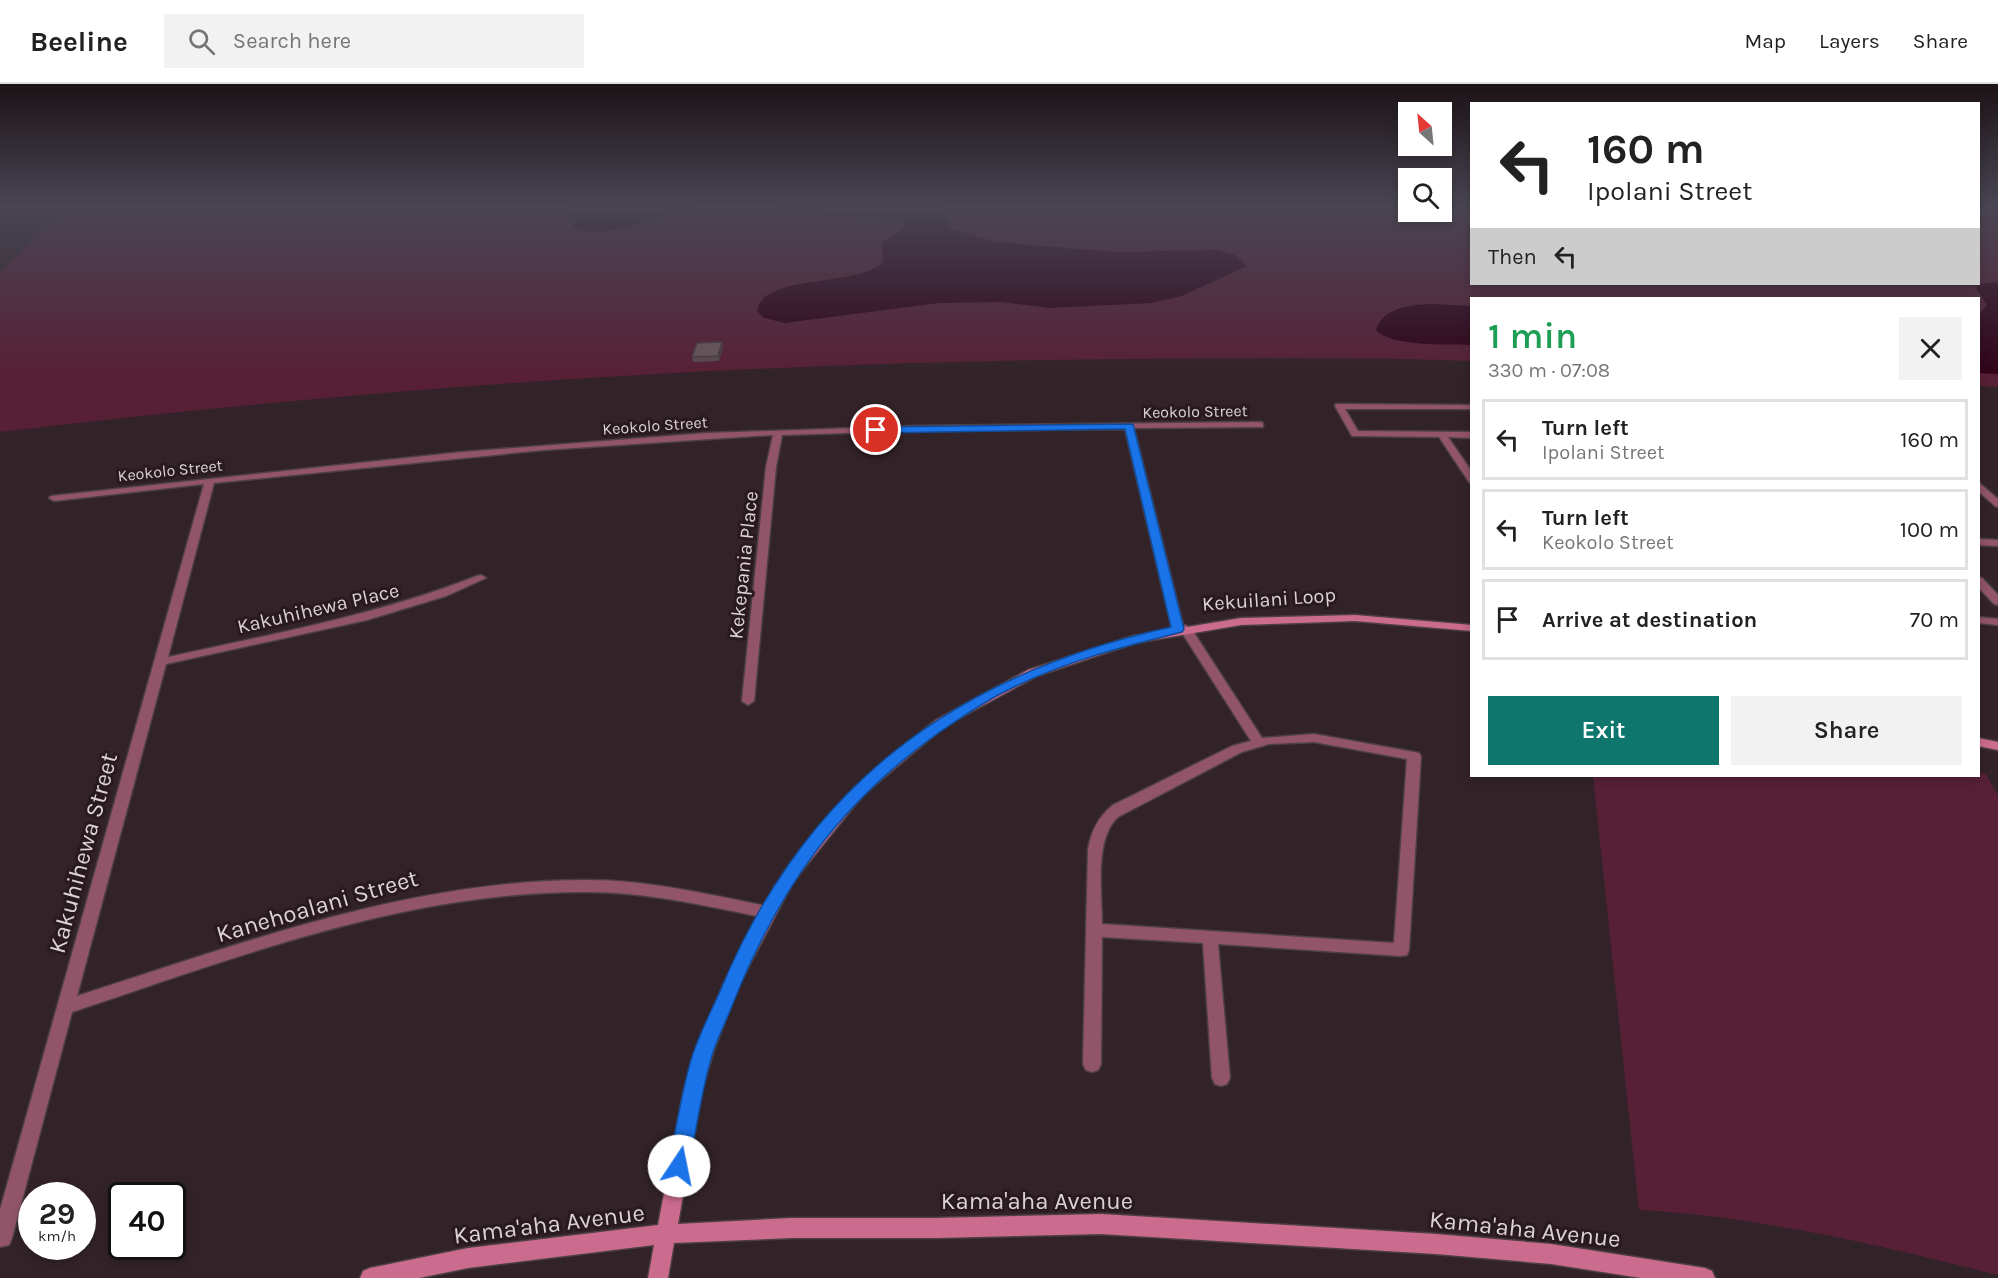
<!DOCTYPE html>
<meta charset="utf-8">
<style>
:root{--surface:#fff;--page:#f2f2f2;--text:#222;--muted:#767676;--line:#e0e0e0;--accent:#0f766e}
body{margin:0;font-family:Karla,sans-serif;background:var(--page);color:var(--text);height:100vh;display:flex;flex-direction:column;font-size:22px;white-space:nowrap}
*{box-sizing:border-box;margin:0}
p{font-size:20px;color:var(--muted)}
.icon{flex:none;width:33px;height:33px;fill:none;stroke:currentColor;stroke-width:2;stroke-linecap:round;stroke-linejoin:round}
.map{position:relative;flex:1;overflow:hidden}
.side{position:absolute;left:1470px;top:213px;width:510px;height:480px;display:flex;flex-direction:column;background:var(--surface);border-radius:0px;box-shadow:0 3px 9px #0003}
.side>*{flex:none}
.top-card{position:absolute;left:1470px;top:18px;width:510px;height:183px;border-radius:0px;box-shadow:0 3px 9px #0003;background:#fff;color:var(--text);overflow:hidden}
.needle{width:39px;rotate:333deg}
.buttons{position:absolute;left:1398px;top:18px;display:grid;gap:12px}
.buttons a{display:grid;place-items:center;width:54px;height:54px;border-radius:0px;background:var(--surface);box-shadow:0 3px 9px #0003;font-size:30px}
.speed{position:absolute;left:18px;top:1098px;display:flex;gap:12px;font-size:30px;font-weight:700;text-align:center}
.speed>*{display:grid;place-content:center;width:78px;height:78px;border-radius:50%;background:var(--surface);box-shadow:0 3px 9px #0003;line-height:1}
.speed small{font-size:15px;font-weight:400}
.speed .limit{border:3px solid #111;border-radius:9px;background:#fff;color:#111}
.pin{position:absolute;display:grid;place-items:center;width:51px;height:51px;color:#fff;margin:-26px;border:3px solid #fff;border-radius:50%;box-shadow:0 2px 6px #0007}
.me{position:absolute;width:66px;margin:-33px;rotate:11deg;stroke-linejoin:round;filter:drop-shadow(0 0 4px #0008)}
.turn{display:flex;align-items:center;gap:21px;height:126px;padding:0 18px;font-size:27px}
.turn .icon{width:78px;height:78px;stroke-width:2.5}
.turn b{display:block;font-size:42px;line-height:51px}
.then{display:flex;align-items:center;height:57px;padding:0 18px;background:#0003;gap:12px;font-size:22px}
.round{display:grid;place-items:center;flex:none;width:63px;height:63px;border-radius:0px;background:var(--page)}
.overview{display:flex;align-items:center;justify-content:space-between;height:102px;padding:0 18px}
h1{font-size:36px;font-weight:600;line-height:45px;color:#1e9e55}
.cta{display:flex;gap:12px;margin-top:auto;padding:12px 18px}
.cta a{flex:1;height:69px;border-radius:0px;background:var(--accent);color:#fff;font-size:24px;font-weight:600;line-height:69px;text-align:center}
.cta a+a{background:var(--page);color:var(--text)}
ul{padding:0;list-style:none}
li{display:flex;align-items:center;gap:18px;height:81px;margin:0 12px 9px;padding:0 6px;border:3px solid var(--line);border-radius:0px}
li div{flex:1}
li b{display:block;font-size:22px}
li em{font-style:normal}
header{display:flex;align-items:center;gap:36px;box-sizing:border-box;height:84px;padding:0 30px;background:var(--surface);border-bottom:2px solid var(--line)}
header strong{font-size:28px}
nav{display:flex;gap:33px;margin-inline-start:auto;font-size:21px}
.search{width:420px;height:54px;background:var(--page);display:flex;align-items:center;gap:15px;box-sizing:border-box;padding:0 21px;border-radius:0px;color:var(--muted);font-size:22px}
.map>svg:first-child{display:block}
</style>
<header>
<strong>Beeline</strong>
<div class="search"><svg class="icon" aria-label="search" viewBox="0 0 24 24"><circle cx="10" cy="10" r="6"/><path d="M15 15l6 6"/></svg>Search here</div>
<nav><a>Map</a><a>Layers</a><a>Share</a></nav>
</header>
<div class="map">
<svg width="1998" height="1194" viewBox="0 0 1998 1194">
<rect width="100%" height="100%" fill="#322328"/>
<path fill="#572036" d="M70,123H1408V128H1442V123H1471L1472,200H1978L1979,123H1998V303L1979,302L1978,214H1472L1471,277C1360,273 1249,274 1138,275C758,277 378,303 0,348V188Z
M1979,688L1986,690L1998,712V1191C1884,1162 1756,1132 1639,1126L1593,692H1978Z"/>
<path fill="#300318" d="M563,123H702C668,127 601,160 573,143Z
M769,123H945L946,136L952,145L996,158L1116,168L1215,166L1235,171L1247,182L1182,212L1151,219L1050,224L1001,218L939,219L785,239L764,234L757,227C762,189 860,204 884,177L881,159L901,147L905,141L901,137L887,134L825,132Z
M1998,198V290L1979,289V231L1987,221L1976,204L1979,200Z
M1432,220L1471,222V261C1448,260 1391,263 1376,246C1383,223 1411,221 1432,220Z"/>
<g fill="none" stroke-linecap="round" stroke-linejoin="round">
<g stroke="#4d3f44" stroke-width="3">
<path id="lane" d="M1336,320L1472,321V325H1345L1358,347L1472,348V354L1448,353L1472,388V399L1469,398L1439,353L1352,352L1335,322Z
M1978,398L1998,415V423L1995,422L1978,407Z
M1978,455L1998,456V462L1978,461Z
M1978,493L1982,494L1998,511V521L1994,520L1978,503Z
M1978,533L1998,535V541L1978,539Z
M1185,541L1191,544L1262,654L1314,650L1414,668L1419,669L1421,672L1409,866L1407,871L1401,872L1218,860L1230,994L1227,1000L1221,1002L1215,1000L1212,994L1203,859L1102,853L1101,980L1098,986L1092,988L1086,986L1083,980L1088,766C1091,747 1098,733 1113,721L1232,662L1251,657L1179,544ZM1314,658L1407,675L1394,859L1102,840C1102,809 1094,755 1118,733L1242,668L1269,660Z"/>
</g>
<g stroke="#4d3f44" stroke-width="3">
<path id="street" d="M1260,338L1263,339V343L1134,344L1184,545L1178,548L1172,545L1125,345L914,347L782,351L776,383L754,617L748,621L742,617L766,383L773,351L544,366L214,399L168,573C273,550 377,531 477,492L481,491L486,494L446,512L367,536L166,580L77,912C243,859 410,796 587,796C647,796 707,810 766,822L771,824L774,828L771,832L766,834C707,822 647,808 587,808C408,807 240,872 72,928L12,1154L9,1161L0,1163V1126L204,400L54,417L49,414L51,412L462,368L707,349L914,342Z"/>
</g>
<g stroke="#4d3f44" stroke-width="3">
<path id="secondary" d="M1355,531L1472,541V547L1355,537L1241,541L1135,559L1037,592L945,642L863,711L793,798L738,903L714,966L702,1005L678,1140L792,1134H936L1101,1130L1436,1150L1551,1160L1705,1184L1712,1187L1715,1194H1641L1551,1180L1436,1170L1101,1150L936,1154H792L674,1159L668,1194H648L654,1161L468,1184L419,1194H360L363,1187L370,1184L468,1164L658,1141L684,1005L702,953L723,901L783,790L854,704L936,636L1028,586L1133,552L1241,534Z
M1978,654L1998,658V666L1978,662Z"/>
</g>
<use href="#lane" fill="#915469" fill-rule="evenodd"/>
<use href="#street" fill="#915469" fill-rule="evenodd"/>
<use href="#secondary" fill="#cb6b8e" fill-rule="evenodd"/>
</g>
<path fill="#594b4f" d="M723,263L719,277L693,278L692,273Z"/>
<path fill="#493d40" d="M722,258L723,263L719,277L718,272Z"/>
<path fill="#68575c" stroke="#493d40" stroke-width="1.5" d="M722,258L718,272L692,273L697,259Z"/>
<linearGradient id="sky" x2="0" y2="1"><stop stop-color="#1c1316"/><stop offset="0.42" stop-color="#494553"/><stop offset="1" stop-color="#494553" stop-opacity="0"/></linearGradient>
<rect width="1998" height="290" fill="url(#sky)"/>
<path fill="#1a73e8" stroke="#114b97" stroke-width="1.5" d="M1133,340L1184,545L1182,548C1122,563 1066,577 1010,605C984,617 961,634 937,650C838,721 779,805 734,917C727,936 716,956 711,975C701,1010 696,1047 689,1082L686,1090L679,1093L671,1090L668,1082C676,1047 681,1010 691,976C698,952 711,928 721,905C806,700 957,590 1171,543L1125,345L876,349L871,346L876,343Z"/>
<g text-anchor="middle" stroke-width="6" stroke-linejoin="round" paint-order="stroke">
<g font-size="16" fill="#dcd2d5" stroke="#281a1e">
<text transform="translate(1195 327) rotate(-1)" y="6">Keokolo Street</text>
<text transform="translate(655 341) rotate(-4)" y="6">Keokolo Street</text>
<text transform="translate(170 386) rotate(-6)" y="6">Keokolo Street</text>
</g>
<g font-size="20" fill="#dcd2d5" stroke="#281a1e">
<text transform="translate(743 481) rotate(-84)" y="7">Kekepania Place</text>
<text transform="translate(1269 515) rotate(-4)" y="7">Kekuilani Loop</text>
<text transform="translate(318 524) rotate(-13)" y="7">Kakuhihewa Place</text>
</g>
<g font-size="24" fill="#dcd2d5" stroke="#281a1e">
<text transform="translate(83 769) rotate(-75)" y="8">Kakuhihewa Street</text>
<text transform="translate(317 822) rotate(-16)" y="8">Kanehoalani Street</text>
<text x="1037" y="1125">Kama'aha Avenue</text>
<text transform="translate(549 1140) rotate(-7)" y="8">Kama'aha Avenue</text>
<text transform="translate(1525 1145) rotate(6)" y="8">Kama'aha Avenue</text>
</g>
</g>
</svg>
<div class="buttons">
<a><svg class="needle" viewBox="-14 -14 28 28"><path d="M0-13l5 13h-10z" fill="#e53935"/><path d="M0 13l5-13h-10z" fill="#767676"/></svg></a>
<a><svg class="icon" aria-label="search" viewBox="0 0 24 24"><circle cx="10" cy="10" r="6"/><path d="M15 15l6 6"/></svg></a>
</div>
<div class="speed"><div>29<small>km/h</small></div><div class="limit">40</div></div>
<div class="pin" style="left:876px;top:346px;background:#d93025"><svg class="icon" aria-label="arrive" viewBox="0 0 24 24"><path d="M6 21V4h12l-3 4 3 4H6"/></svg></div>
<svg class="me" style="left:679px;top:1082px" viewBox="-20 -20 40 40"><circle r="19" fill="#fff"/><path d="M0-13L10 11 0 6-10 11z" fill="#1a73e8"/></svg>
<div class="top-card">
<div class="turn"><svg class="icon" aria-label="left" viewBox="0 0 24 24"><path d="M17 20v-9H6M10 6l-5 5 5 5"/></svg><div><b>160 m</b>Ipolani Street</div></div>
<div class="then">Then<svg class="icon" aria-label="left" viewBox="0 0 24 24"><path d="M17 20v-9H6M10 6l-5 5 5 5"/></svg></div>
</div>
<section class="side">
<div class="overview"><div><h1>1 min</h1><p>330 m · 07:08</p></div><a class="round"><svg class="icon" aria-label="close" viewBox="0 0 24 24"><path d="M6 6l12 12M18 6L6 18"/></svg></a></div>
<ul>
<li><svg class="icon" aria-label="left" viewBox="0 0 24 24"><path d="M17 20v-9H6M10 6l-5 5 5 5"/></svg><div><b>Turn left</b><p>Ipolani Street</p></div><em>160 m</em></li>
<li><svg class="icon" aria-label="left" viewBox="0 0 24 24"><path d="M17 20v-9H6M10 6l-5 5 5 5"/></svg><div><b>Turn left</b><p>Keokolo Street</p></div><em>100 m</em></li>
<li><svg class="icon" aria-label="arrive" viewBox="0 0 24 24"><path d="M6 21V4h12l-3 4 3 4H6"/></svg><div><b>Arrive at destination</b></div><em>70 m</em></li>
</ul>
<div class="cta"><a>Exit</a><a>Share</a></div>
</section>
</div>
